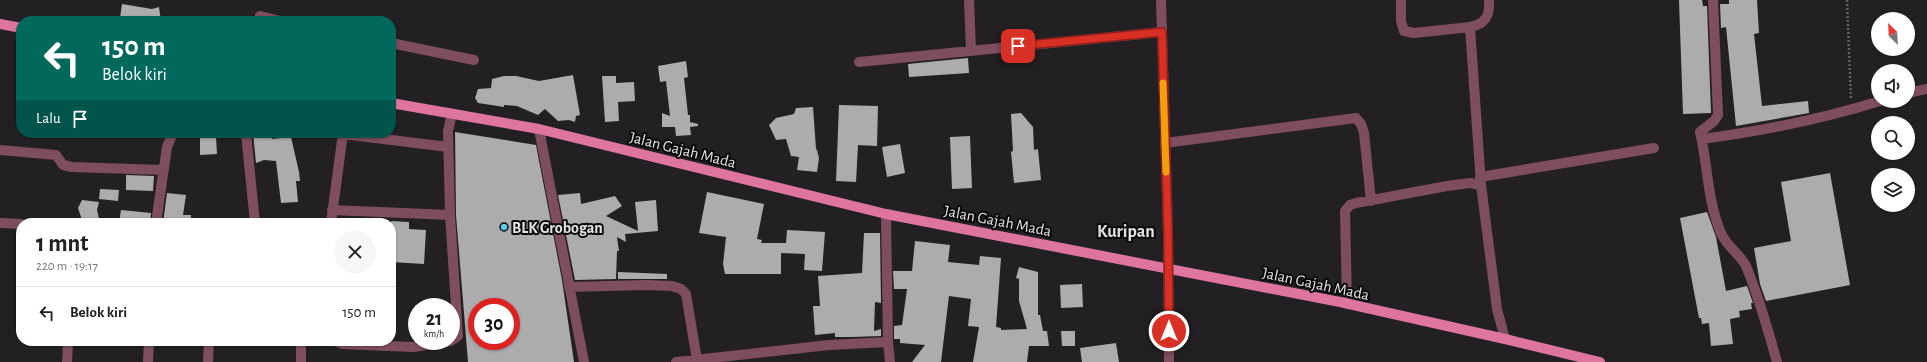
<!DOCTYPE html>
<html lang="id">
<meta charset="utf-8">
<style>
:root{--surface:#fff;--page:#f6f6f6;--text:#202124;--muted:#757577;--line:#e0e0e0}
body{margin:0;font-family:"Alegreya Sans",sans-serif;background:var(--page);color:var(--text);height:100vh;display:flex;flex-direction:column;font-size:15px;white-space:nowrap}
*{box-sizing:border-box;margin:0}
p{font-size:13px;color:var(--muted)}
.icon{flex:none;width:22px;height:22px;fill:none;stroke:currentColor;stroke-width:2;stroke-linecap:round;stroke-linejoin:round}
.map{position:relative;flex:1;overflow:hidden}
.details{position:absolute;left:16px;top:218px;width:380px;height:128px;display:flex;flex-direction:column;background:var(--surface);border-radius:16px;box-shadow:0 1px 3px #0004}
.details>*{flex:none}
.top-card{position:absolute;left:16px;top:16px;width:380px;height:122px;border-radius:16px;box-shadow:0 1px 3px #0004;background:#00695c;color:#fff;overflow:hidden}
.needle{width:26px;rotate:336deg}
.buttons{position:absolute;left:1871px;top:12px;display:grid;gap:8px}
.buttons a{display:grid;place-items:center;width:44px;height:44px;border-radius:50%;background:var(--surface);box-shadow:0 1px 3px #0004;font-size:20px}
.speed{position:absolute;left:408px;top:298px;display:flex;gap:8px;font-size:20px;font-weight:700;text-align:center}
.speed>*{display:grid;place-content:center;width:52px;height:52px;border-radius:50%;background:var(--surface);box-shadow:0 1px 3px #0004;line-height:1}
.speed small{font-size:10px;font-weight:400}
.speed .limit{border:6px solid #d22;background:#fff;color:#111}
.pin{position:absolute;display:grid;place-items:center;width:34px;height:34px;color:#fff;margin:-17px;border-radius:8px;box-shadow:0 2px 6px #0006}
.me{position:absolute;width:44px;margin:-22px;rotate:0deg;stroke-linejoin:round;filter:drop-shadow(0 0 3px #0008)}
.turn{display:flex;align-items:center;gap:14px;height:84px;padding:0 20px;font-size:18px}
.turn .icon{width:52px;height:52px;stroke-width:2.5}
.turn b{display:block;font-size:28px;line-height:34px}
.then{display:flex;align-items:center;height:38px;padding:0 20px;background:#0003;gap:8px;font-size:15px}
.round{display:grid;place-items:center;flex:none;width:42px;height:42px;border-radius:21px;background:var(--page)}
.head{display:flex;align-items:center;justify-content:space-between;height:68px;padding:0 20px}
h1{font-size:24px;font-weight:700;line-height:30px}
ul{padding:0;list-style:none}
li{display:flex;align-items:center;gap:12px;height:52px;padding:0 20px;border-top:1px solid var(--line)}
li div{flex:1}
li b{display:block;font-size:15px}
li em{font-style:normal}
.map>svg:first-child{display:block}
</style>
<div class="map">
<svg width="1927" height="362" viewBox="0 0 1927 362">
<rect width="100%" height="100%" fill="#222022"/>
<path fill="#acabae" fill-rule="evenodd" d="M1679,0H1702L1703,6H1707L1711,113L1683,114Z
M1729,0H1757L1759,33L1754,34L1762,106L1808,101L1809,113L1736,126L1726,27L1721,28L1720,4H1729Z
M122,4L152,9L159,7L161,21H122V18H120Z
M968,58L969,73L909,77L908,64Z
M686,61L688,77L684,78L688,115H690V122L698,124V126L690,127L691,135L676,136L675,127H662V113L670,116L666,81L660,82L658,66Z
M573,75L580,115L576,116L575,122L569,120L558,121L545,109L538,115L517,106L504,105V107L478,103L475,98L478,89L491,88L492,79L504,76H516L539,81Z
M602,76H616V83L634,82L635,101L618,102L619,121L605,122Z
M839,105L878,106L877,146L858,145L856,182L836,181Z
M813,107L816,149L817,150L819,158L817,172L797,170L799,157L791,156L786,139L776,140L769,125L776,118L794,114L796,108Z
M1021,113L1033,127L1034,150L1038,149L1041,180L1014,183L1011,152L1013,151L1011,114Z
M455,132L536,145L562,280L574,362H468L456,215ZM477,307H511V341H477Z
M253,133H271L272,139L291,137L299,172L300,181H296L298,202L281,203L276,161L264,160L256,163Z
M970,136L972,188L952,189L950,137Z
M216,137L217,154L200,155V138Z
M900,144L905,173L887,177L882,147Z
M1830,173L1850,285L1766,301L1760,284L1754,248L1791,241L1781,182Z
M126,175L154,176L153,191L126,190Z
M100,189L119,190L118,201L99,199Z
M707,192L764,204L757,239L762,240L761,243H786L787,230L825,232L822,271L804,270L805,254L781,253V274H725L723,264L726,237L699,233Z
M167,193L186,195L183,215H191L190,223H163Z
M580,193L581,204L615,196L622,206L606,216L638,231L635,202L656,200L658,231L625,234L626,242L617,237L619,251H617L616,279L575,280L558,195Z
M82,200L99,202L97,210L100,223H83L78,208Z
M121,210L151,213L150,223H119Z
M1707,212L1716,237L1726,291L1747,286L1753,303H1751L1752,309L1739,311L1740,317L1730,319L1733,344L1711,346L1709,323L1702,324L1701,318H1699L1680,218Z
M391,221L409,222V229L426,230L424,264L391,262Z
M864,233H880L881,303L875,302L874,331L881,329V336L852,337H835V333L815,335L813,306H820L818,276L862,273Z
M915,241L950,245L948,262L979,265L980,256L1001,258L996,327L1001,328V330L1027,329L1019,301V279L1016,278L1019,267L1038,272V315H1040L1043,331H1047L1049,346H1029L1027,362H973L979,327L968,326L971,299L949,296L941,362H912L925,345L900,343V339H894V326L902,325L907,289H894L893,271H912Z
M618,272L667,274V279H618Z
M1082,284L1083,307L1061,308L1060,285Z
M1061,331H1075V346H1062Z
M1116,343L1119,362H1082L1080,348Z"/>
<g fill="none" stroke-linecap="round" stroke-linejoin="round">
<path stroke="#615f61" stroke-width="2.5" stroke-dasharray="2 2" stroke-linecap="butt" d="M1847,0L1851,99"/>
<path stroke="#7f4d60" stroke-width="10" d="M969,0L971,50
M1161,0L1168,231L1169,362
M1401,0V21L1404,31L1414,33L1470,27
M1489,0C1490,15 1486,24 1470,27L1481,185L1497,309L1505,339
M1713,0L1718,115L1714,121L1700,132C1708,165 1707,200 1721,233C1727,247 1741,255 1746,266C1759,297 1768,330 1777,362
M260,16L281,21
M391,43L474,60
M859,62L1162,32
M1908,93L1927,89
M539,129L584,362
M246,133L255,223
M343,134L448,147
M1702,139C1762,131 1822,119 1880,101
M1165,143L1356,118L1361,124L1364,133L1371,201
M0,150L56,155L63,165L72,167L164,170
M1480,177L1654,148
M332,210L450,215L448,131L452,114
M886,214L888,342L890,362
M450,215L458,336L451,341
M0,223L21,224
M156,223L167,147L173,133
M331,223L343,133
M569,287L646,285L672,286L681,289L686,294L697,360
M1347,304L1345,211L1350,205L1356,203L1447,186L1470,183L1481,185
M335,341L343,344L413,347L450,341
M67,362L68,341
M148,362L149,341
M208,362L209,341
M301,362V341
M676,362L829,345L888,342"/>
<path stroke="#de759f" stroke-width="10" d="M0,24L21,28
M391,103L539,129L886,214L1340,302L1505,339L1600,362"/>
</g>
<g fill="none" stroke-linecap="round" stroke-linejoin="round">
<g stroke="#8d1f18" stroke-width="10">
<path id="route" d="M1018,46L1162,32L1168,231L1169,331"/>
</g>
<use href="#route" stroke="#d93025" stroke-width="7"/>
<path stroke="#f59e0b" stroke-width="7" d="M1163,83L1166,172"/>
</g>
<circle fill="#59c8e4" stroke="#0b0a0b" stroke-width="1.5" cx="504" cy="227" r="4"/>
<g text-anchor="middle" stroke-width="4" stroke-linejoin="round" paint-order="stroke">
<g font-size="16" fill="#e6e4e6" stroke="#0b0a0b">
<text transform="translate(683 149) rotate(14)" y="6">Jalan Gajah Mada</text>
<text transform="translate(998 220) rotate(11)" y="6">Jalan Gajah Mada</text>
<text transform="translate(1316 283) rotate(12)" y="6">Jalan Gajah Mada</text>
</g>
<g font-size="16" font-weight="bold" fill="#e6e4e6" stroke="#0b0a0b" text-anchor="start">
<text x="512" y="233">BLK Grobogan</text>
</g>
<g font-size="18" font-weight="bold" fill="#e6e3e5" stroke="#0b0a0b">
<text x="1126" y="237">Kuripan</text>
</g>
</g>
</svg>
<div class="buttons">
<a><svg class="needle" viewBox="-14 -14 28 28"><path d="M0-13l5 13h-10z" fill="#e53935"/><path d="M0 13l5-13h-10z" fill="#757577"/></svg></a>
<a><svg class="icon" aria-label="sound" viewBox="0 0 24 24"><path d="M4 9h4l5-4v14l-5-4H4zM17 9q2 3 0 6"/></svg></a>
<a><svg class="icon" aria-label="search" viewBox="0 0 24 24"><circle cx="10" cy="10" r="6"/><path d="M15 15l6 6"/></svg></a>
<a><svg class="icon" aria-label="layers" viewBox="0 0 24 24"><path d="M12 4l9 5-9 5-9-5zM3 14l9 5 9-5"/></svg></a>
</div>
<div class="speed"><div>21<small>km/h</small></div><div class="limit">30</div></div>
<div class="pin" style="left:1018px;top:46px;background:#d93025"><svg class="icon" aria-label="arrive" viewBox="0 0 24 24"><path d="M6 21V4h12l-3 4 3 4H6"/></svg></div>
<svg class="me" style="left:1169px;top:331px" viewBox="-20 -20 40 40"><circle r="17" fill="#d93025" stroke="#fff" stroke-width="3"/><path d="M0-11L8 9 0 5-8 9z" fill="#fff"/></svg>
<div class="top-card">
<div class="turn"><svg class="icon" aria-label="left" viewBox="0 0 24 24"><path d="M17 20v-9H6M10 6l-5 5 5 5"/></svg><div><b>150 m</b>Belok kiri</div></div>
<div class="then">Lalu<svg class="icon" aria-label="arrive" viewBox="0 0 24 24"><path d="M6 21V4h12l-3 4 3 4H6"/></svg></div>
</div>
<section class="details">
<div class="head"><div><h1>1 mnt</h1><p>220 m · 19:17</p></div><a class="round"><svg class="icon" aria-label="close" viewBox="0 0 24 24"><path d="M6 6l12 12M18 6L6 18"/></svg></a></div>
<ul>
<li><svg class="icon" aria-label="left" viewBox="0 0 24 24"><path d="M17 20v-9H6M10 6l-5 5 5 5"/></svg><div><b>Belok kiri</b></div><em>150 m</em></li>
</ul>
</section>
</div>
